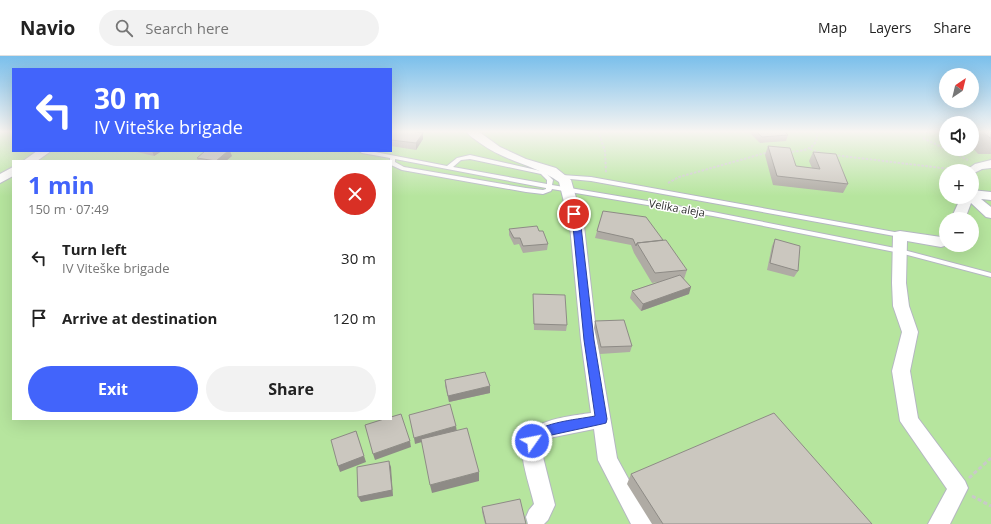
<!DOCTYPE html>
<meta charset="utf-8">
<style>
:root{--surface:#fff;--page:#f2f2f2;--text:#222;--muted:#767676;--line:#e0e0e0;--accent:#4264fb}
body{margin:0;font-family:"Open Sans",sans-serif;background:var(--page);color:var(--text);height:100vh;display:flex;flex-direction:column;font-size:15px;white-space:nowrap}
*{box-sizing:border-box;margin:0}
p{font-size:13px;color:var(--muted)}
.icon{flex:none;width:22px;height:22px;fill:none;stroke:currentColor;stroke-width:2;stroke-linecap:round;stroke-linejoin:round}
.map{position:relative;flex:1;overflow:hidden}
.side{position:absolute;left:12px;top:104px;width:380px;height:260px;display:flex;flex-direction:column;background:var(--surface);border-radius:0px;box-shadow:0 4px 16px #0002}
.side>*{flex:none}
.hud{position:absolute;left:12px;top:12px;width:380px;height:84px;border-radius:0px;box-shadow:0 4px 16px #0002;background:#4264fb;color:#fff;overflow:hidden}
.needle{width:26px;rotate:35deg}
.fabs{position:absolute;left:939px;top:12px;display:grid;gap:8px}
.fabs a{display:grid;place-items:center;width:40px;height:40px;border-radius:50%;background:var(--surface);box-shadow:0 4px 16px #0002;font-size:20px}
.pin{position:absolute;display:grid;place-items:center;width:34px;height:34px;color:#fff;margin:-17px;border:2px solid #fff;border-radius:50%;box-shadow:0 1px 4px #0007}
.me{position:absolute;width:44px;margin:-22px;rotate:57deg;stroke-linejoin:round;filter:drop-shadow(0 0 3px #0008)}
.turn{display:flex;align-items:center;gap:14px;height:84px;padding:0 16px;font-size:18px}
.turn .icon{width:52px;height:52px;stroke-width:2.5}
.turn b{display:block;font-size:28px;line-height:34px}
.round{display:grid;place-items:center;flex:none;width:42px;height:42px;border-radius:21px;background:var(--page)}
.headline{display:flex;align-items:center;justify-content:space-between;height:68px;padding:0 16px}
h1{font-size:24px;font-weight:700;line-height:30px;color:var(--accent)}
.button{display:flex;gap:8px;margin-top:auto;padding:8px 16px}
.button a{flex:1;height:46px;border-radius:24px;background:var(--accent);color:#fff;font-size:16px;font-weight:700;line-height:46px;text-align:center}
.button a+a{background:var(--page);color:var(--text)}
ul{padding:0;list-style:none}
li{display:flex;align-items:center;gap:12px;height:60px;padding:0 16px}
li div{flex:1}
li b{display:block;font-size:15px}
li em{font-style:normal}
header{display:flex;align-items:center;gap:24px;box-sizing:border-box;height:56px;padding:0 20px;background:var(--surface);border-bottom:1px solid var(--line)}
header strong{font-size:19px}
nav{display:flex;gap:22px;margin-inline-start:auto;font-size:14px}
.search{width:280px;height:36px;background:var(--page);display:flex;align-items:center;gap:10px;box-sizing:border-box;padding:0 14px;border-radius:22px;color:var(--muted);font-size:15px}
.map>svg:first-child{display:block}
</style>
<header>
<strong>Navio</strong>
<div class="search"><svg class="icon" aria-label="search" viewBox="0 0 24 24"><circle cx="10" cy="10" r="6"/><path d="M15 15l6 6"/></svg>Search here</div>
<nav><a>Map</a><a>Layers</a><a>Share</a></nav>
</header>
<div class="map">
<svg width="991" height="468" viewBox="0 0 991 468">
<rect width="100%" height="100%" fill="#efe9e1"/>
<path fill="#b6e59e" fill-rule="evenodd" d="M0,75H13V95H391V75H946V93H972V75H991V468H0ZM13,105H391V363H13ZM946,115H972V141H946ZM946,163H972V189H946Z"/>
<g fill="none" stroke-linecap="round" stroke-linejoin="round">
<g stroke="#b4b7c1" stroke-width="2">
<path id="lane" d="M359,95H370L447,110L457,102L470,99L545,116L553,124L552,129L713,156L900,193L991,217V221L900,197L713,160L552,133L551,135L543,138L526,136L402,114L391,109V105H390V102L362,97ZM395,103L546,132V133L543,134L526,132L404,111L395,106ZM470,103L541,118L547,124V128L453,111L461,104Z
M562,119L591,121L900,177L903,179L900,181L591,125L560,122V120Z"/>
</g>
<g stroke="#b4b7c1" stroke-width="2">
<path id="street" d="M466,75H478L500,91L526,103L556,112L571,124L584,170L597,284L617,402L653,468H631L598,404L594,373L549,382L542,387L541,393L555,449L548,464L544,468H528L526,461L529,454L534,448C530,431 523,412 522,394C519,364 571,360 591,357L581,284L570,170L559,126C535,109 506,106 480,87C475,83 469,80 466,75Z
M37,95H51L37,105H23Z
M991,104V112L982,113L972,118V115H965L975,108Z
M13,111V120L0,127V118Z
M972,134L991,136V144L981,143L991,151V162L986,161L971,147L965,163H951L961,141H972Z
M900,175L941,181L946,180V189H948L941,191L907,185L906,227L909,250L918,276L910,315L918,362L965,425L968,432L950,468H928L947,433L900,365L892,315L902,276L893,250L892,227L893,179L895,176Z"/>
</g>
<path stroke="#c9c9c9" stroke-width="2" stroke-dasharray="2.5 1.5" stroke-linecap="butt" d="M598,75L605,95L606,117
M923,82L968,104
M810,93L821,97
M788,96C803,95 819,94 817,75
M951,96L970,93
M834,99L958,114
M668,127L679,121L769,96"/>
<path stroke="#c9c9c9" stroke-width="3" stroke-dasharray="4 2.5" stroke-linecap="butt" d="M969,422L991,402
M972,440L991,450"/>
<use href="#lane" fill="#fff" fill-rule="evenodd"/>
<use href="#street" fill="#fff" fill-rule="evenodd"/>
</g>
<path fill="#afaba4" d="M391,75H425L423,77V83L416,94L391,90Z
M751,75H784L788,79L786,85L760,87L750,77Z
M972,75H991V98H978L972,91Z
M768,90L796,110L812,112L809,105L813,96L848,128L843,137L773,129L765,99Z
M133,95H162L154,100Z
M232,100L226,105H198L197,102Z
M603,155L687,214L684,223L689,238L641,255L630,242L632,235L658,226L652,227L634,197L631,189L595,182L597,175Z
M509,173L539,175L548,188L547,194L523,197L519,188L514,189L509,179Z
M775,183L798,215L794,221L767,214L772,190Z
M533,238L567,269L566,275L534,274L533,244Z
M595,265L632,290L630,296L600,298L594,272Z
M445,324L490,337L449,346L445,330Z
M631,418L872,468H652L627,428Z
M482,451L526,468H485L482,456Z"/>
<path fill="#8e8b86" d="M421,75H425L423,77V83L416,94V87L421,79Z
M152,95H162L154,100Z
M228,95H230L232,100L226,105H216Z
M691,231L689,238L641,255L643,248Z
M490,330V337L449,346L448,340Z
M456,370L457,376L415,388L414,382Z
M356,375L366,406L340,416L338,410Z
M410,385L411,391L375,404L373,398Z
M389,405L391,411L393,440L361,446L358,441Z
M479,416V425L432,437L430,429Z"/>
<path fill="#cbc7bf" stroke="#8e8b86" d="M391,75H409L423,77L416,87L391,84Z
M756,75H784L788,79L762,81Z
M982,75H991V82H990Z
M768,90L790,92L796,110L820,113L813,96L836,98L848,128L777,120Z
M205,95H228L216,105L197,102Z
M603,155L646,161L663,184L637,187L636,190L633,183L597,175Z
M537,170L539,175H543L548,188L523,190L520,182H514L509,173Z
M775,183L800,190L798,215L770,207Z
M666,184L687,214L655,217L637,187Z
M680,219L691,231L643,248L632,235Z
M533,238L565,239L567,269L534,268Z
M624,264L632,290L601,291L595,265Z
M485,316L490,330L448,340L445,324Z
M450,348L456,370L414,382L409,359Z
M774,357L872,468H663L631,418Z
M401,358L410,385L373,398L365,369L384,363H391V361Z
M467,372L479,416L430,429L421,383Z
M356,375L364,400L338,410L331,384Z
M389,405L392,434L358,441L357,411Z
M520,443L526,468H486L482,451Z"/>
<linearGradient id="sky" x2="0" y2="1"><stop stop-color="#7abfeb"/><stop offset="0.54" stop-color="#f8f5f2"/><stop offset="1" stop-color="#f8f5f2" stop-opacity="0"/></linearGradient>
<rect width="991" height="140" fill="url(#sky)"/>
<path fill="#4264fb" stroke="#2b41a3" d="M574,155L578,158L581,170L594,284L607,363L606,367L602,368L547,380L532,390L528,389L526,385C535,366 576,364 595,360L584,284L573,170L570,158Z"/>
<g text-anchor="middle" stroke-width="3" stroke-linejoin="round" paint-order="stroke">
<g font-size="11" fill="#2e2e2e" stroke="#fff">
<text transform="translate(677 152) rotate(10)" y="4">Velika aleja</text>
</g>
</g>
</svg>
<div class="fabs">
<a><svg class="needle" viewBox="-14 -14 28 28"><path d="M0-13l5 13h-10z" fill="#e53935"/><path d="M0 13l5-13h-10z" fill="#767676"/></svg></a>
<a><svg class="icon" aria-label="sound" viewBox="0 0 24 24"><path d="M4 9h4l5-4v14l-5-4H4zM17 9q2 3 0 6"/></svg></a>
<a>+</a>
<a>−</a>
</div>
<div class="pin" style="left:574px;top:158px;background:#d93025"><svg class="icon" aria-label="arrive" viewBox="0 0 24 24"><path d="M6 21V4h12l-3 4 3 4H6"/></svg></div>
<svg class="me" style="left:532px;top:385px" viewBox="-20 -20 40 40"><circle r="17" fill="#4264fb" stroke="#fff" stroke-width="3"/><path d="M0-11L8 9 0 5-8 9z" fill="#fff"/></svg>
<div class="hud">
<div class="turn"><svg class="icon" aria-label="left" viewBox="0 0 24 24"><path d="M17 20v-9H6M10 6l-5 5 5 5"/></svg><div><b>30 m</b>IV Viteške brigade</div></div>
</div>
<section class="side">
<div class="headline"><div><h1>1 min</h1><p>150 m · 07:49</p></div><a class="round" style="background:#d93025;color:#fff"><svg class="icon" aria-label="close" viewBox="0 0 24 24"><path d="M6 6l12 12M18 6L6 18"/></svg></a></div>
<ul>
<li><svg class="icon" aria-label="left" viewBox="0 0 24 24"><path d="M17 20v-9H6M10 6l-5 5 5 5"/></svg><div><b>Turn left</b><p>IV Viteške brigade</p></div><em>30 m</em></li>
<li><svg class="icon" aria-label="arrive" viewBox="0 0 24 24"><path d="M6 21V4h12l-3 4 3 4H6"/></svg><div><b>Arrive at destination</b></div><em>120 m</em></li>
</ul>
<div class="button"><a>Exit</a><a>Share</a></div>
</section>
</div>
